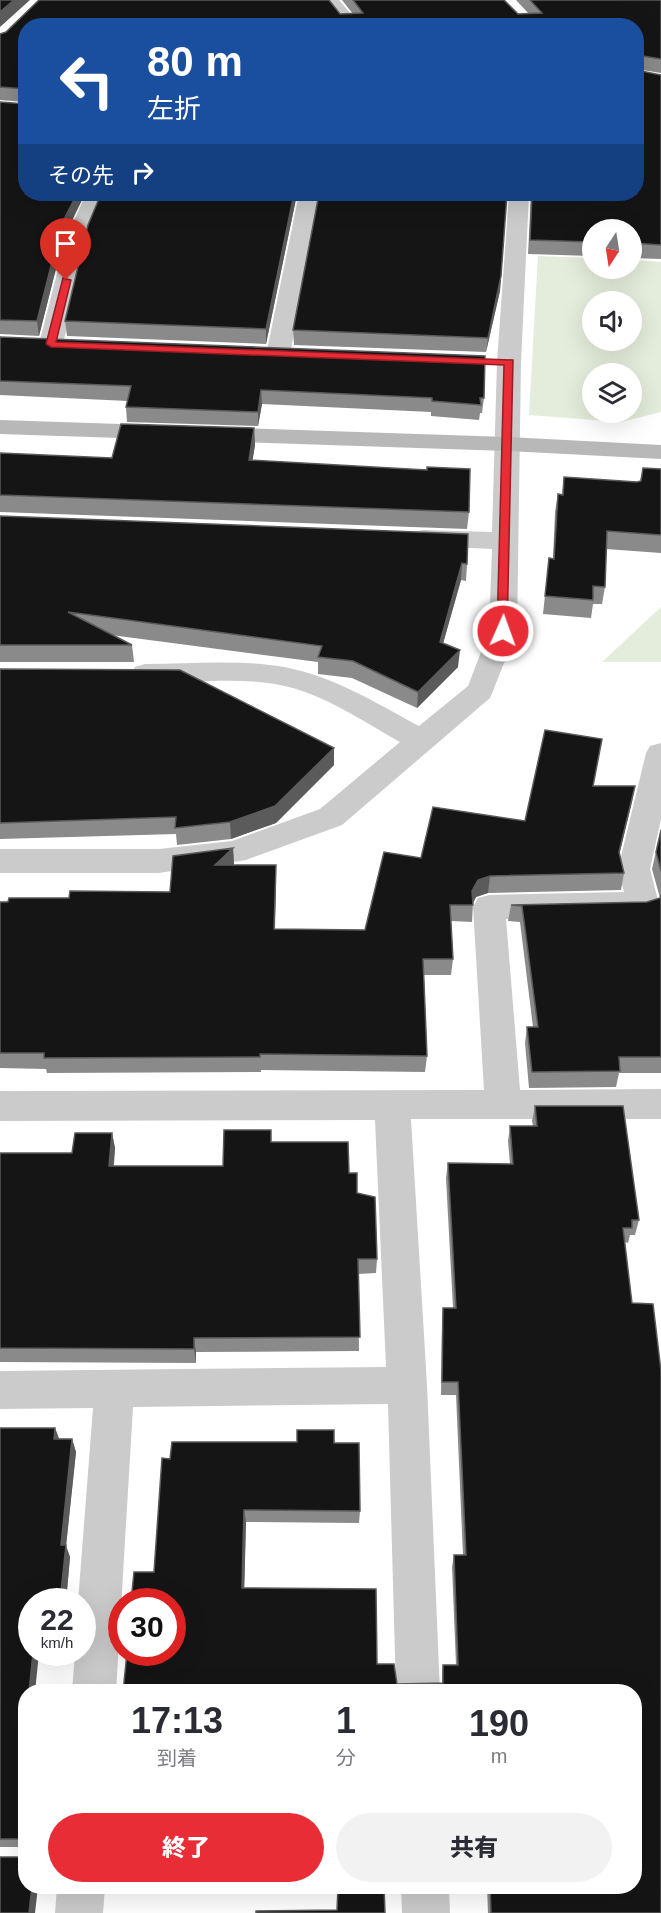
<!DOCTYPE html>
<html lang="ja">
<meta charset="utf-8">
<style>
:root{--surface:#fff;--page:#f2f2f3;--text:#2b2b33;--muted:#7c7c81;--accent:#e82d37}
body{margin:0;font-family:Helvetica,"Noto Sans JP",sans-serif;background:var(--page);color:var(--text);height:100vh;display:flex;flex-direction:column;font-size:22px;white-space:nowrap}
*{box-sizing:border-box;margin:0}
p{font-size:20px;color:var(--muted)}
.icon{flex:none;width:33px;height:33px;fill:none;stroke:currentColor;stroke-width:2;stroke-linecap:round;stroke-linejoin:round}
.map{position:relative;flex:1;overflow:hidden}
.panel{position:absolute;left:18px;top:1684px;width:624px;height:210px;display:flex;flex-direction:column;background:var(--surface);border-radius:24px;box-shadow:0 6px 24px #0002}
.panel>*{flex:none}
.hud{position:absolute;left:18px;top:18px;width:626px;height:183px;border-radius:24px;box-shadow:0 6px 24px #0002;background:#1a4fa0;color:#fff;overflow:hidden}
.needle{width:39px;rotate:192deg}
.fabs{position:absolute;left:582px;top:219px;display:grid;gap:12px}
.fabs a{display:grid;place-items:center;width:60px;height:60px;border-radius:50%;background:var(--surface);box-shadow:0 6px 24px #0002;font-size:30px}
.speed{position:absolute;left:18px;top:1588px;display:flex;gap:12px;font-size:30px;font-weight:700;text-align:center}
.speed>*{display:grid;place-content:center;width:78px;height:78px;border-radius:50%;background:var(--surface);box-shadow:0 6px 24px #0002;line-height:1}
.speed small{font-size:15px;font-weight:400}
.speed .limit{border:9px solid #d22;background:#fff;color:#111}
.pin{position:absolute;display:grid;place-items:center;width:51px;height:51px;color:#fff;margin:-62px -26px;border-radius:50% 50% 50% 0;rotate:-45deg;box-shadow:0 0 6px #0007}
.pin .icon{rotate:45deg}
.me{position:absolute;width:66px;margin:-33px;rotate:2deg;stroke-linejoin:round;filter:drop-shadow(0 0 4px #0008)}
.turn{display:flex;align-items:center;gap:21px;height:126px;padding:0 30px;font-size:27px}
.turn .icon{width:78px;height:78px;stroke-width:2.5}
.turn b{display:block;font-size:42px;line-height:51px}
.then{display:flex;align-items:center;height:57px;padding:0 30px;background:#0003;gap:12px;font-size:22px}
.eta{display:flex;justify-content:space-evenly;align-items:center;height:102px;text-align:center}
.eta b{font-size:36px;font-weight:800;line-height:42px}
.action{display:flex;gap:12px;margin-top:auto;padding:12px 30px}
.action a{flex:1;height:69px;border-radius:36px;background:var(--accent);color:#fff;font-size:24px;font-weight:800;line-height:69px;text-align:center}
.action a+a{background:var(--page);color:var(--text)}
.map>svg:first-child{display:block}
</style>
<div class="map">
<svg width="661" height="1913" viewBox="0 0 661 1913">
<rect width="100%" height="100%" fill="#fff"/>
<path fill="#e4ecdb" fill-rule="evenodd" d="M538,256L592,258V268H632V260L661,262V412L621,422L529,415ZM592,302H632V340H592ZM592,374H632V412H592Z
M661,607V662H602Z"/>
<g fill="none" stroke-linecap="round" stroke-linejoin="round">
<path fill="#cbcbcb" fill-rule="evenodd" d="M321,0H339L361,26H342Z
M86,194H106L88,238L63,344L59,349H43L39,344L66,238Z
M299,194H319L290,355L286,360H270L266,355Z
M509,194H529L521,362L517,631L490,698L342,825L246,860L159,873H0V849H159L232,841L320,809L400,742C366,723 331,699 293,688C246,675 193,683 145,684L135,681L131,674L135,667L145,664C191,664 238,659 284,667C333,676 376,703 419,726L468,686L489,631L492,549L423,546L414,544L410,538L414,532L423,530L492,532L497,362Z
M661,743V819L650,869L659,904L654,913L643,916L506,919L520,1090L661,1089V1119H411L427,1385L440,1692H396L388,1404L133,1407L116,1692H72L75,1653H82V1602H78L93,1408L0,1409V1371L386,1367L375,1120L0,1121V1091L484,1090L473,907L478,898L489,895L624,892L618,869L646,753L650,746Z
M57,1887H105L103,1913H55Z
M401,1887H449L450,1913H402Z"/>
<path fill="#b8b8b8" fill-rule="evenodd" d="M0,420L507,437L661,445V459L507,451L0,434Z"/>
</g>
<path fill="#8a8a8a" d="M342,0H504L518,14H529L516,0H661V73L636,69V70L661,75V259L632,258V230H592V256L528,254L531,194H636L26,102L0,100V34L353,14Z
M0,102L64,237L39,336L0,334Z
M101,194H297L266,344L67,336L65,321Z
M319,194H510H507L500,291L486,352L294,345L293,330Z
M0,337L484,398L482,413H480L479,420L431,416V412L262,404L258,426L127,422L126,407L128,401L0,395Z
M254,428L255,445L252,461L469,512L467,529L0,512V453L112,458Z
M643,468L661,469V553L606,549L605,587L602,604H593L591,618L543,614L549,558L553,559L555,512L558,494L562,495L564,477L637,482L640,481Z
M0,516L467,564L466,581L461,580L443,643L458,667L417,708L352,678L318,674V662L111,635L132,645L134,662H0Z
M0,669L334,765L276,823L231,839L177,845L176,834L0,839Z
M594,786H635L619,853L624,873L621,890L488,893L476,897L473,903L472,922L451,921L453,959L451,975H424L427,1056L425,1072L261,1070V1072L47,1073L46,1069L0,1068V902L170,892L233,848L234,864L233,865L276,882L275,929L365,930L421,858L525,821Z
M661,829V1073H619L616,1087L529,1088L525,1043L527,1027H533L520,922L508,921L511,905L647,902L660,898L652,869Z
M535,1106L639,1220L635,1235H630L628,1243L625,1242L661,1913H488L487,1887H634V1692H123L154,1572L170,1459L334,1443L360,1511L359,1523L246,1522L244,1588L377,1664L397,1684L442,1683V1675L443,1665H456L452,1567L454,1555H463L456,1395H441L442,1322L443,1308H453L446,1178L448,1163L510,1164L508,1141L510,1126H533L532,1121Z
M271,1130V1142L349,1173L357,1193L377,1259L376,1273L358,1274L359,1351L196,1352V1363L0,1362V1153H72L112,1133L115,1148L114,1166H223Z
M0,1428H55L59,1439H72L76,1452L66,1546L70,1557L66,1602H32L26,1692V1847H0Z
M118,1887H166V1888Z"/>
<path fill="#5b5b5b" d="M14,0H30L0,27V12Z
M77,194H85L64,237L39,336L37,321L62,223Z
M294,194H297L266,344V329Z
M501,276L500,291L486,352L488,338Z
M261,390L262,404L258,426V412Z
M254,428L255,445L250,477L249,460Z
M462,563L461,580L439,658L440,642Z
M460,650L458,667L417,708L418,692Z
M334,748V765L276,823L231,839L230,822Z
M635,786L632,802L616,868L619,852Z
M233,848L234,864L216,882L215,865Z
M276,865V882L274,945V929Z
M490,876L488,893L476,897L472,905V891L478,880Z
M112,1133L115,1148L112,1181L109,1166Z
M194,1338L196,1352V1363L194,1349Z
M55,1428L60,1441L54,1439Z
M72,1439L76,1452L66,1546L70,1557L66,1602H61V1545Z
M244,1510L246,1522L244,1600L242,1588Z
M33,1653H39L35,1692H29Z
M26,1726V1752L23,1748Z
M26,1809V1843L23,1839Z
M32,1887H38L35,1913H29Z"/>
<path fill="#151515" stroke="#5b5b5b" stroke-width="1.5" d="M0,0H14L0,12Z
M39,0H329L340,14L363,13L353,0H504L518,14L542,13L530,0H661V59L636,55V70L661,75V245L632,243V230H592V242L530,240L532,194H636V26H26V89L0,87V34L6,32Z
M0,102L26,104V194H77L62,223L37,321L0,320Z
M101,194H294L266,329L65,321L88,225Z
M319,194H507L501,276L488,338L293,330Z
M0,337L485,356L484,398H480L481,405L432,401V398L261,390L258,412L126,407L131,386L0,381Z
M121,424L254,428L249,460L427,470V467L470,469L469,512L0,495V453L112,458Z
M643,468L661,469V535L607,531L605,587L593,586V600L545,596L549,558L554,559L558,494L563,495L564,477L637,482L641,481Z
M0,516L468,534L467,564L462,563L440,642L460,650L418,692L353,661L318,657L322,646L68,612L132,645H0Z
M0,669L180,670L334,748L275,806L230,822L175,828L176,817L0,823Z
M545,730L602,739L593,786H635L619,852L624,873L490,876L478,880L472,891L473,905H450L453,959H423L427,1056L260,1054V1057L44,1058V1053H0V902H8L9,898H69L70,891L170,892L173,856L233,848L215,865H276L274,929L365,930L384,852L421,858L433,807L525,821Z
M661,830V871L656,852Z
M661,895V1057H619L620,1071L532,1072L527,1027H538L522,906L511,905L647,902L660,898Z
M535,1106H623L639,1220H632V1228H623L632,1303L653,1304L661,1371V1913H491L490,1887H634V1692H123L127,1653H172V1602H131L134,1572H154L162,1458L170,1459L172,1442H297V1430H334V1443H359L360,1511L244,1510L242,1588L376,1589L377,1664H394L397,1684L443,1683V1665H458L454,1555H466L458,1382H442L443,1308H456L448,1163L513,1164L510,1126H537Z
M224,1130H271V1142H348L349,1173H357V1193L375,1197L377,1259H358L360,1337L194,1338V1349L0,1348V1153H72L75,1133H112L109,1166H223Z
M0,1428H55L54,1439H72L61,1545H66L60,1601L32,1602V1653H33L29,1692H26V1726L23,1748H26V1809L23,1839H0Z
M0,1857H26V1887H32L29,1913H0Z
M338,1887H384L385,1913H256V1911L337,1910Z"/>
<path fill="#e82d37" stroke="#971d24" stroke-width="1.5" d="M63,278L71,280L56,342L513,360L507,633H499L497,631L504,365L51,347L46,344Z"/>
</svg>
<div class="fabs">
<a><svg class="needle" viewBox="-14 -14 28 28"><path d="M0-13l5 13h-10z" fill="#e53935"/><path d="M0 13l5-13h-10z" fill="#7c7c81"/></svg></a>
<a><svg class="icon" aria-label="sound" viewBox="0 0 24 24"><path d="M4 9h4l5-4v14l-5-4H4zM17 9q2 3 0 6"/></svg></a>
<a><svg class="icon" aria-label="layers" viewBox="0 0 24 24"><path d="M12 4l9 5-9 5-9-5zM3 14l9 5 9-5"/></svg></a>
</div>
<div class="speed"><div>22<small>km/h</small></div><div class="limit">30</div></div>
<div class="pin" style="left:66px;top:280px;background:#d93025"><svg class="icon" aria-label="arrive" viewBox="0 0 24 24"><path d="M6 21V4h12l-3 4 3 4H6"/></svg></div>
<svg class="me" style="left:503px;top:631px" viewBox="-20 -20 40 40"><circle r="17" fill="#e82d37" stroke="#fff" stroke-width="3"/><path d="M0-11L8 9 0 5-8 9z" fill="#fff"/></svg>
<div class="hud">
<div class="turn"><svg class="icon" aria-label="left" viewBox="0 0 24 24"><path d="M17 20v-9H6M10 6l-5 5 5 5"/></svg><div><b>80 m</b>左折</div></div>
<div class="then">その先<svg class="icon" aria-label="right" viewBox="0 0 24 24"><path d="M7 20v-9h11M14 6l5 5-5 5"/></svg></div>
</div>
<section class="panel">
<div class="eta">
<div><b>17:13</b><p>到着</p></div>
<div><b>1</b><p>分</p></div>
<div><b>190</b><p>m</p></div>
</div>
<div class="action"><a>終了</a><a>共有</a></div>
</section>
</div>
